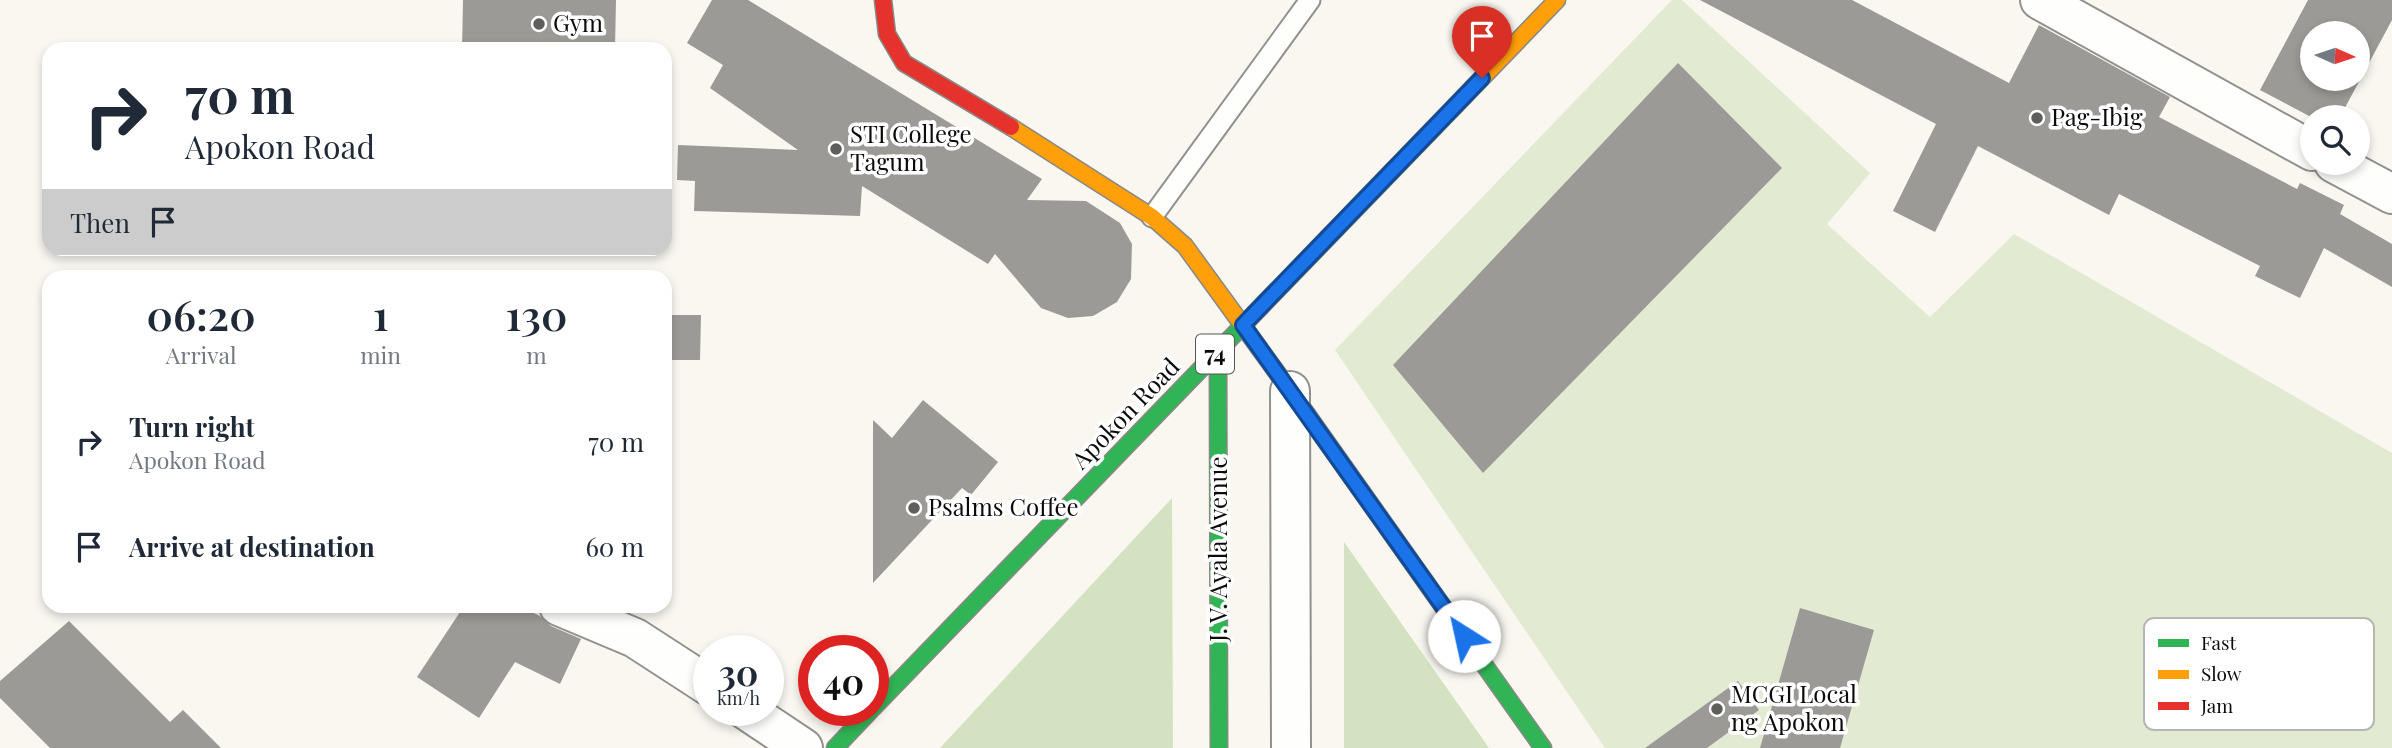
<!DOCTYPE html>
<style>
:root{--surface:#fff;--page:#f6f6f7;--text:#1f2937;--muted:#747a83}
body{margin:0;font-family:"Playfair Display",serif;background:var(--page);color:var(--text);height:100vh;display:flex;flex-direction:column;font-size:26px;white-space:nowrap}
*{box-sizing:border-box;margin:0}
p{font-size:23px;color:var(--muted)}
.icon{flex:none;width:38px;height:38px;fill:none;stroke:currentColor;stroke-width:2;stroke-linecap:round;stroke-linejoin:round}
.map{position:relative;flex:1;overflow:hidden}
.details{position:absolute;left:42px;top:270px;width:630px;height:343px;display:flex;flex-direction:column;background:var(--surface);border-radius:21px;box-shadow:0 4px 10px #0003}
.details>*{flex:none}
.guide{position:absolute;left:42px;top:42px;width:630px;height:214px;border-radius:21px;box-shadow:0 4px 10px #0003;background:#fff;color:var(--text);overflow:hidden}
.needle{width:46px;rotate:93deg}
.fabs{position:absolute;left:2300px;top:21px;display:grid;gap:14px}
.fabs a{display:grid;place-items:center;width:70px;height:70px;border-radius:50%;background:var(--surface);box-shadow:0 4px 10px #0003;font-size:35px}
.speed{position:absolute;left:693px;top:635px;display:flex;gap:14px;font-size:35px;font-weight:700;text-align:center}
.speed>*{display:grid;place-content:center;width:91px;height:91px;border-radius:50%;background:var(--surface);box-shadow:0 4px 10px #0003;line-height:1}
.speed small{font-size:18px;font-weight:400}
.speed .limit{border:10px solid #d22;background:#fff;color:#111}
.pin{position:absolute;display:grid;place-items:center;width:60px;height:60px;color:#fff;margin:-72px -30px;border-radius:50% 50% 50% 0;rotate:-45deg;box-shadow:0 0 7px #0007}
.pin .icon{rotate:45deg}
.me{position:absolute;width:77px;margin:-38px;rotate:325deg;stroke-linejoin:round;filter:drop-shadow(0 0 5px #0008)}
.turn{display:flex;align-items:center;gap:24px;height:147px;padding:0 28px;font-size:32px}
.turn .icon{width:91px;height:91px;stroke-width:2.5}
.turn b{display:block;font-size:49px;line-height:60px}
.then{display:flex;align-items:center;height:66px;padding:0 28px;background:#0003;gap:14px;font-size:26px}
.eta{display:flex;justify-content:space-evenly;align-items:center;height:119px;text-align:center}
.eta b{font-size:42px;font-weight:600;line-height:49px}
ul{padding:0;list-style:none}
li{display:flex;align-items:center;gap:21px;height:105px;padding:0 28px}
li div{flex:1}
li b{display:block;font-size:26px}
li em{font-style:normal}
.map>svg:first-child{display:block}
</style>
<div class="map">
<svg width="2392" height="748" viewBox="0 0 2392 748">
<rect width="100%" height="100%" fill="#f9f7f0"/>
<path fill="#e2ebd2" d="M1672,0H1682L1870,173L1827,224L1930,317L2014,234L2392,453V748H1605L1335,350Z"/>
<path fill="#d3e2c1" d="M1172,498L1173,748H940Z
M1344,542L1489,748H1344Z"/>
<path fill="#9c9a96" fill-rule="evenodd" d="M463,0H616L615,49H462Z
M712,0H748L1042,179L1027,200L1086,201L1120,223L1132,244L1131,279L1117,302L1093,316L1068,318L1041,308L995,254L988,264L862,186L860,216L694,211L695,181L677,180L678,145L798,150L710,88L723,65L687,43Z
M1700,0H1852L2009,83L2039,25L2170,97L2159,117L2297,189L2300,183L2344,205L2340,214L2392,244V287L2324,248L2300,298L2255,276L2260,266L2119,194L2109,215L1978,146L1935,232L1893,211L1936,124Z
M2308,0H2392V20L2340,117H2311L2260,90ZM2312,33H2357V79H2312Z
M1678,63L1782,168L1483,473L1393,365Z
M665,315H701L700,360H665Z
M923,400L998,462L971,495L962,488L873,583V420L892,438Z
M464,606H519L540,616L551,626L581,639L560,684L515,662L479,718L417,677Z
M1800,608L1874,630L1840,748H1760Z
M69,621L170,722L183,710L221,748H50L0,698V681Z
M1738,681L1759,710L1707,748H1645Z"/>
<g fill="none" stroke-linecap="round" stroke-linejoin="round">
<g stroke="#92918e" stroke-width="23">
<path id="lane" d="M1152,217L1310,0"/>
</g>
<g stroke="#92918e" stroke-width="42">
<path id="street" d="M2040,0L2312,151
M2334,163L2392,194
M1290,391L1291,748
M559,606L635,638L709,686
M746,710L803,748"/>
</g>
<g stroke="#898885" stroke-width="19">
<path id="fast" d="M1218,351L1219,748
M1294,396L1543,748
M873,708L1455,106
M835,748L871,710"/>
</g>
<g stroke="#898885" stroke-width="19">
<path id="slow" d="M1455,106L1557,0
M1011,127L1152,217L1185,246L1294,396"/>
</g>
<g stroke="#898885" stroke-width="19">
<path id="jam" d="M883,0L887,34L904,63L1011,127"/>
</g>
<use href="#lane" stroke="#fefefd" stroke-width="19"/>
<use href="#street" stroke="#fefefd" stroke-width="38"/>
<use href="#fast" stroke="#30b455" stroke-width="16"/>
<use href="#slow" stroke="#ff9f0a" stroke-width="16"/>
<use href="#jam" stroke="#e5322d" stroke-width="16"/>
</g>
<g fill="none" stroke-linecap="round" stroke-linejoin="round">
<g stroke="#114b97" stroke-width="18">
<path id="route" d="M1464,636L1243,325L1482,78"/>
</g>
<use href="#route" stroke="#1a73e8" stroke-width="12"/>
</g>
<g fill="#5e5e5b" stroke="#fff" stroke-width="2.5">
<circle cx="539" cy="24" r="7"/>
<circle cx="2037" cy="118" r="7"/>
<circle cx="836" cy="149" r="7"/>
<circle cx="914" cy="508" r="7"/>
<circle cx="1717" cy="709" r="7"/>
</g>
<g text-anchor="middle" stroke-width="7" stroke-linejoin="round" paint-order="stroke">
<rect fill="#fff" stroke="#545454" stroke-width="2" x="1196" y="334.5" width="38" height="39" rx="5"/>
<g font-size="23" font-weight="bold" fill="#0b0b0b">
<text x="1215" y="362">74</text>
</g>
<g font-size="24" fill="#0b0b0b" stroke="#fff" text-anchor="start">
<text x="553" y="32">Gym</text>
<text x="2051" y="126">Pag-Ibig</text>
<text x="850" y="143">STI College<tspan x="850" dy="28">Tagum</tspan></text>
<text x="928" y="516">Psalms Coffee</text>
<text x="1731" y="703">MCGI Local<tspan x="1731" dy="28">ng Apokon</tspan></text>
</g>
<g font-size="24" fill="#0b0b0b" stroke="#fff">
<text transform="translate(1126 414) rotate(-46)" y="8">Apokon Road</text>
<text transform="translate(1219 549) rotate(-90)" y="8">J. V. Ayala Avenue</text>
</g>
</g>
<rect x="2144" y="618" width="230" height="112" rx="10" fill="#fff" stroke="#b6b6b6" stroke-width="2"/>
<rect x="2158" y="639" width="31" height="8" fill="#30b455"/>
<rect x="2158" y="670" width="31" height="9" fill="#ff9f0a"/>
<rect x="2158" y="702" width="31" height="8" fill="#e5322d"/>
<g font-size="19" fill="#0b0b0b">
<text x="2201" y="650">Fast</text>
<text x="2201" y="681">Slow</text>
<text x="2201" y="713">Jam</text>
</g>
</svg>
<div class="fabs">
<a><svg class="needle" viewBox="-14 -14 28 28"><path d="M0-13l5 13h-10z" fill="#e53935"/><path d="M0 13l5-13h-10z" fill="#747a83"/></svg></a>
<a><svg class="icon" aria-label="search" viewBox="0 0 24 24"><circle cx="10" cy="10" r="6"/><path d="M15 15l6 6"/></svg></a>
</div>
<div class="speed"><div>30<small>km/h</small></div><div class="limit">40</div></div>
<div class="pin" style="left:1482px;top:78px;background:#d93025"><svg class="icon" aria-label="arrive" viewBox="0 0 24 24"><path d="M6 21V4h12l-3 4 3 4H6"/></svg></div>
<svg class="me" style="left:1464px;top:636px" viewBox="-20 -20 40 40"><circle r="19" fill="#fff"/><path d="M0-13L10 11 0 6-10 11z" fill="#1a73e8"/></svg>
<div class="guide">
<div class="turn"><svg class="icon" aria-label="right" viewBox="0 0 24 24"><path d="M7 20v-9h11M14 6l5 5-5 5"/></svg><div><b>70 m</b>Apokon Road</div></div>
<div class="then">Then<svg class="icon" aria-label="arrive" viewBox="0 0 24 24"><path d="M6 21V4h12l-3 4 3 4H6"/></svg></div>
</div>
<section class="details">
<div class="eta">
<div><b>06:20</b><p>Arrival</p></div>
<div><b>1</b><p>min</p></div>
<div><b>130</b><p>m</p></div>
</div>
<ul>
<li><svg class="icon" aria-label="right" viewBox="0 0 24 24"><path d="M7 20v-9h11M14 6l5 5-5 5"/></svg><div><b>Turn right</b><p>Apokon Road</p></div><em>70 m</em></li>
<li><svg class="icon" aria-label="arrive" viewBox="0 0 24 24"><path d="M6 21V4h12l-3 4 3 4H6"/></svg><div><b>Arrive at destination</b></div><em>60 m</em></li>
</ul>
</section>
</div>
